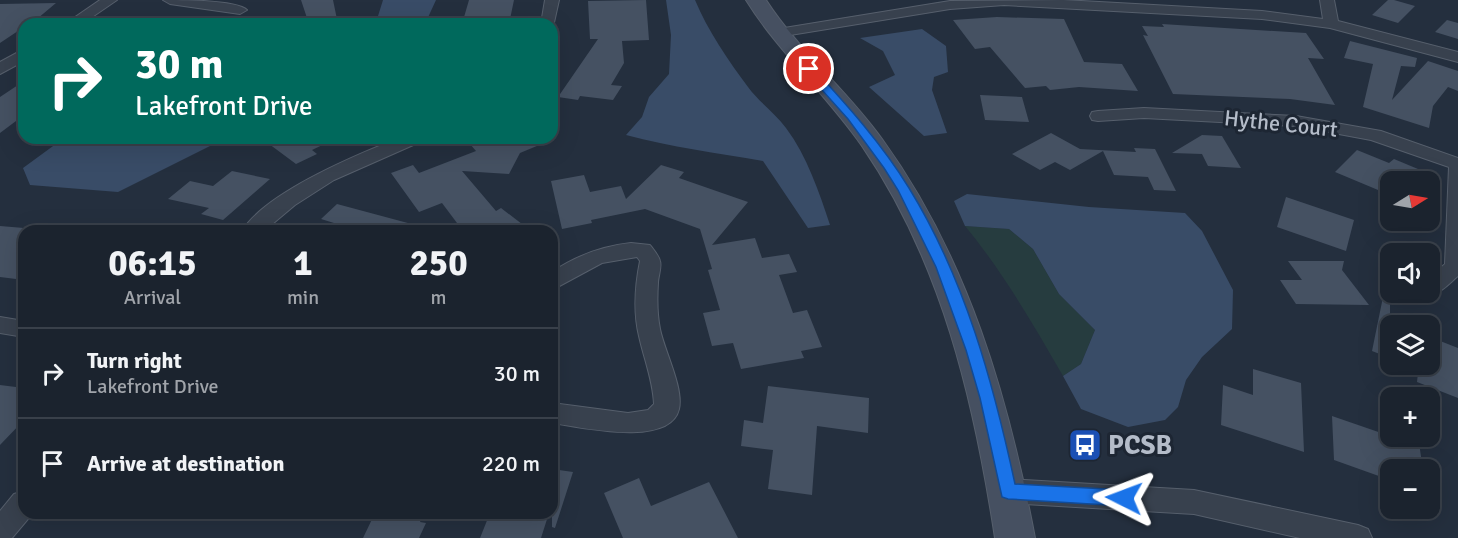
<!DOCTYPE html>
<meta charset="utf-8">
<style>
:root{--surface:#1b232e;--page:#242b36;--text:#f1f3f6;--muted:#a0a4aa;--line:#39404a}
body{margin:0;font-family:Signika,sans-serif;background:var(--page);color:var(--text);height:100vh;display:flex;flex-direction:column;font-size:22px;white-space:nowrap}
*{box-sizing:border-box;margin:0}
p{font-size:20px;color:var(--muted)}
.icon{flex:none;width:33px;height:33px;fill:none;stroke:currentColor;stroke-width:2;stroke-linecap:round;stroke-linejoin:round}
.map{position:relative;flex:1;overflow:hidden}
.sheet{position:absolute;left:18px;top:225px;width:540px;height:294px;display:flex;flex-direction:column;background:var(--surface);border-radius:18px;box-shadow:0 6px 24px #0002,0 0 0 2px var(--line)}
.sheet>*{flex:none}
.banner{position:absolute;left:18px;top:18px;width:540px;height:126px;border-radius:18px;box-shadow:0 6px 24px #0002,0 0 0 2px var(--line);background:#00695c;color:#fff;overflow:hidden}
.needle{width:39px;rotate:79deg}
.tools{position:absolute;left:1380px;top:171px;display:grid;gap:12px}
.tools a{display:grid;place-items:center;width:60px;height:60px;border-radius:12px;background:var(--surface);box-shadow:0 6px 24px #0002,0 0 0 2px var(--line);font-size:30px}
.pin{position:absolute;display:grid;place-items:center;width:51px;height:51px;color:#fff;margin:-26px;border:3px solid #fff;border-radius:50%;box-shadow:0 2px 6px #0007}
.me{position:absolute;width:66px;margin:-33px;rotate:273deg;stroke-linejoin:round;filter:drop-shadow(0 0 4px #0008)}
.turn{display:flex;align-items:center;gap:21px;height:126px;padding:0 18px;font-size:27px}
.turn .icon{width:78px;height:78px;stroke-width:2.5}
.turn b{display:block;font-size:42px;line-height:51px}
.eta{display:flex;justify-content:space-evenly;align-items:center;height:102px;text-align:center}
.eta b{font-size:36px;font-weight:700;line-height:42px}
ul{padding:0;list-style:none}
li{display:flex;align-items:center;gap:18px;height:90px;padding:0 18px;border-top:2px solid var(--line)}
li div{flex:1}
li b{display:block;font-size:22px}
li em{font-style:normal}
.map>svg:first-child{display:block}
</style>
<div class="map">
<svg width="1458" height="538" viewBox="0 0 1458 538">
<rect width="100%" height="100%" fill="#242f3e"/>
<path fill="#263c3f" d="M965,226L1009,229L1033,249L1059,294L1095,330L1081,364L1063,376C1033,324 1003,272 965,226Z"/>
<path fill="#394c67" d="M383,0H436L425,24H366L378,16Z
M666,0H695C708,31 728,60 748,87C759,102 775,113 786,128C807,156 819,192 830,225L808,228L763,161C717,153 671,147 626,135L642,117L649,97L669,74L671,35Z
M922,29L946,46L948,72L934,77L932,90L947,133L924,136L869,87L895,75L883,51L860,38Z
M64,138H226L118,192L30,185L23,168Z
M967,194L1089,207L1185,213L1202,231L1233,290L1232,329L1202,357L1186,380L1178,407L1165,420L1128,427L1081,409L1063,376L1081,364L1095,330L1059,294L1033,249L1009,229L965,226L954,201Z"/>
<path fill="#455162" d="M301,0H333L338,24H309Z
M469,0H514L509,24H462Z
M646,0L649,40L622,41L624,63L611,85L622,86L613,100L580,96L578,100L558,97L598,39H590L588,1Z
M1388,0H1394L1415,6L1398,23L1372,15Z
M56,3L31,24H24V27L0,43V4Z
M997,17L1064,19L1084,62L1122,64L1138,91L1079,87L1050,90L1046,86L1025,88L990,47L975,49L953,20Z
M1447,20L1458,23V39L1435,32Z
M1162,24L1306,33L1324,59L1308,58L1335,105L1290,99L1173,94L1143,35L1148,36L1142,26L1164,27Z
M1350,41L1417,58L1415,67L1401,66L1392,100L1428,61L1458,71V91L1448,87L1433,106L1429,128L1363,107L1373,64L1344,58Z
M24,81V122L16,121L0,133V97Z
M980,95L1022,97L1029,122L985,120Z
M1051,133L1080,149L1136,152L1134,148L1155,149L1176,191L1154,190L1148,177L1114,175L1103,151L1070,170L1055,162L1040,170L1012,154Z
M1202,135L1222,136L1241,168L1208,166L1202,154L1172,153Z
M261,138H337L312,150L317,154L296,164Z
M465,138H556L520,153L509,174L462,171L496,211L501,208L531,231H463L442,203L419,212L391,173L413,165L419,173L476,151Z
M1357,150L1389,163L1394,159L1418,169L1407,182H1390V195L1335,172Z
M661,165L684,172L679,178L748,202L712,245L755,238L762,258L789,254L797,272L779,275L793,313L807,310L822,347L801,351L804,358L741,369L733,343L712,346L703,313L720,310L708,270L712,269L700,229L645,209L591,220L592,223L562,229L551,181L584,175L590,192L621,186L626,199Z
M232,171L270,179L223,220L201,214L209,208L168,199L190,181L213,186Z
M1286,197L1354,220L1346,251L1277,227Z
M337,204L419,226L418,231H325L334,223L321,219Z
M0,226L24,228V280L0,277Z
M1288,261H1344L1342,270L1369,305L1296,304L1280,280H1302Z
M1383,297L1390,298V358L1372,351Z
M1430,337L1458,348V398L1417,382L1419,364H1430Z
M1253,369L1301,383L1304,452L1221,425L1223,385L1253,395Z
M0,385L24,388V420L0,445Z
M768,386L869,398L868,433L817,426L812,495L768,489L773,450L741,446L744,420L763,423Z
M1332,416L1390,436H1418L1423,470H1390V480L1334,460Z
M552,469L573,472L555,528L552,527Z
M639,478L651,506L709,482L738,538H623L604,493Z
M375,513H424L420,522L426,523L419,538H363Z
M490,513H549L541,538H480Z"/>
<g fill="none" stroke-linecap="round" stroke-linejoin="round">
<g stroke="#565f6c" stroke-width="2">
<path id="street" d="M100,0H117L82,24H65Z
M163,0C180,0 237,0 247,10L240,14L170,4Z
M545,0H559L553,27L552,24H541Z
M1063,0L1262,11L1323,19L1320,0H1334L1338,21L1458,52V62L1330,28L1262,19L1004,5L950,9L778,37L771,33L778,29L950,1Z
M24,49V61L0,74V62Z
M1144,108L1296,116L1381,131L1458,158V276C1447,285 1437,299 1422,292H1430V277L1445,264L1449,167L1371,140L1296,126L1144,118L1098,121L1092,120L1090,116L1092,112L1098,111Z
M399,138H423L420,142L334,180L295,205L264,231H242C266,192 356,155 399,138Z
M631,243L650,245C653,249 659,256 660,261C662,267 658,277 658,283C657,298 657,314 660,329C664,350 684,388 679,409C670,448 580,427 552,423V403L628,413L648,410L654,404C653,380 644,359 639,336C633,311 635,286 640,261L637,257L602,263L552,290V272C576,256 602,246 631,243Z
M0,317L24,321V337L0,333Z
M1008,479L1194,490L1358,525L1368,529L1372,538H1300L1194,514L1008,503L998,499L995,491L998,483Z
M24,491V513H33L12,538H0V511L14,494Z"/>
</g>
<g stroke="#565f6c" stroke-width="2">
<path id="secondary" d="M746,0H766C799,51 847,90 882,139C968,258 1008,396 1035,538H995C974,400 942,263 862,146C826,94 779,53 746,0Z"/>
</g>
<use href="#street" fill="#38414e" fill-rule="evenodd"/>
<use href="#secondary" fill="#465061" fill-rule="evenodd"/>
</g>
<path fill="#1a73e8" stroke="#114b97" stroke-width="1.5" d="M805,67H812C847,105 882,144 909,188C965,279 993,382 1015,484L1124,490L1130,493L1133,498L1130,504L1124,506L1008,499L1002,497L980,398L966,350L936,267L898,190L884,168L848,119L805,71Z"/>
<defs>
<g id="bus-square" transform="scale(1.725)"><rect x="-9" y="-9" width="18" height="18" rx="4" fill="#1a4fb4" stroke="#1d2633"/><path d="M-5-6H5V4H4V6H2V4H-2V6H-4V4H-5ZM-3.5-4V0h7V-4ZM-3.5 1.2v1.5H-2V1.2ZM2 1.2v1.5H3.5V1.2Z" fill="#fff"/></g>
</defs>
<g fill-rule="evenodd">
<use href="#bus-square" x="1085" y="445"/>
</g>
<g text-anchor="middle" stroke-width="6" stroke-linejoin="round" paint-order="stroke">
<g font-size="22" fill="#b4bcc9" stroke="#1d2633">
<text transform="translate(1281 123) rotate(6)" y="8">Hythe Court</text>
</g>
<g font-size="27" font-weight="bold" fill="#b4bcc9" stroke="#1d2633" text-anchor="start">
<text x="1108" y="454">PCSB</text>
</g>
</g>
</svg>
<div class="tools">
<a><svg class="needle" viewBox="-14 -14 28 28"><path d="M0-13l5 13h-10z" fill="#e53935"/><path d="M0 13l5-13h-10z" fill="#a0a4aa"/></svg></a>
<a><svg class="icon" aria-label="sound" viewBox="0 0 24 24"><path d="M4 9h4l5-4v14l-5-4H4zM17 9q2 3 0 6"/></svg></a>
<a><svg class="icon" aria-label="layers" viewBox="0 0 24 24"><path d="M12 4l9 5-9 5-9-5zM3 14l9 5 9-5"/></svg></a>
<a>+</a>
<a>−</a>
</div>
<div class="pin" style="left:809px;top:69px;background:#d93025"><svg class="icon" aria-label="arrive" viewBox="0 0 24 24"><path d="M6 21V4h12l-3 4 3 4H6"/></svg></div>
<svg class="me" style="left:1124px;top:498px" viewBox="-20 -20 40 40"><path d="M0-17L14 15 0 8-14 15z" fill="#1a73e8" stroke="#fff" stroke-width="4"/></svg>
<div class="banner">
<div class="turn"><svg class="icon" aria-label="right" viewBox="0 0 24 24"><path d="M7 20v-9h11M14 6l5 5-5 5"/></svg><div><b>30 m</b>Lakefront Drive</div></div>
</div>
<section class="sheet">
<div class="eta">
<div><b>06:15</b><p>Arrival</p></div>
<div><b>1</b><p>min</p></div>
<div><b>250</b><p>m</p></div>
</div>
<ul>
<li><svg class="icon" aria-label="right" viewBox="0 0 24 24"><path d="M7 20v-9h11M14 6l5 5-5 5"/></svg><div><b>Turn right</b><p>Lakefront Drive</p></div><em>30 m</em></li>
<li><svg class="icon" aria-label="arrive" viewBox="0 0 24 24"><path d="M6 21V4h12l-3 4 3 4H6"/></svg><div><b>Arrive at destination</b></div><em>220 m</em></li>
</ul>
</section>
</div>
